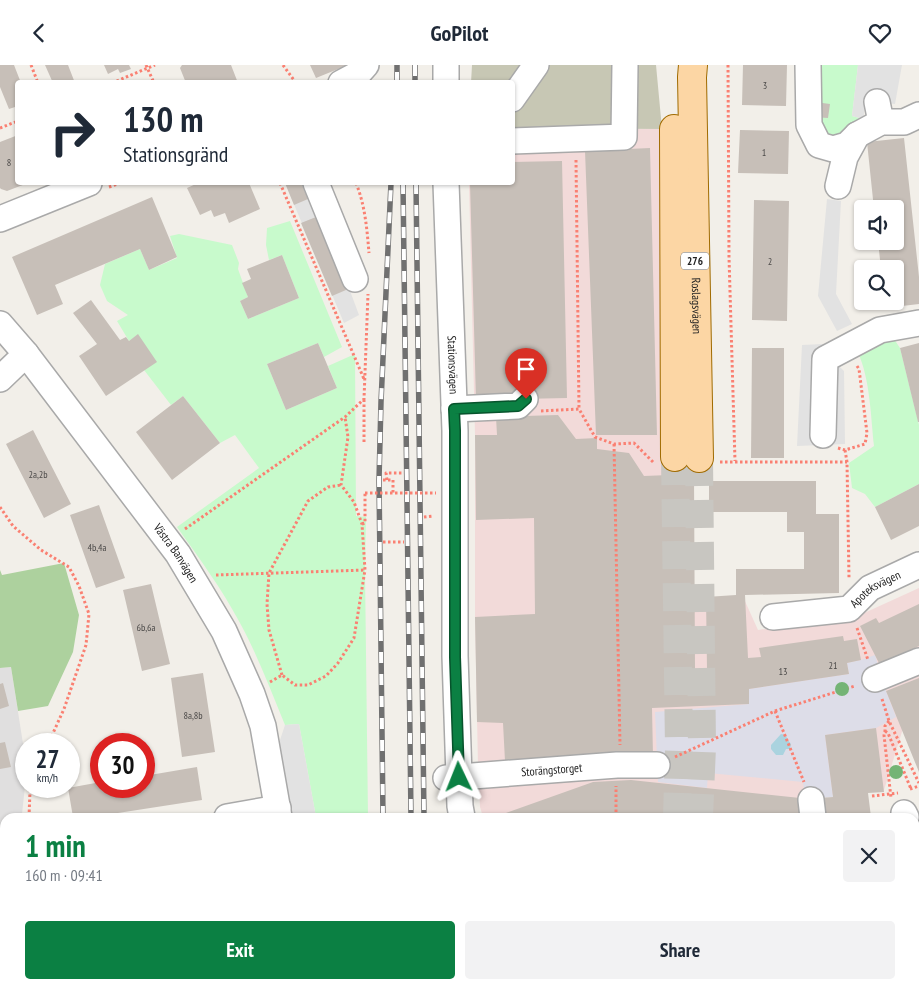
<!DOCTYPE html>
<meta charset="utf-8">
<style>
:root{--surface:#fff;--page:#f2f2f3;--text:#1f2937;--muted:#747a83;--accent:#0b8043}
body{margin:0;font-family:"PT Sans Narrow",sans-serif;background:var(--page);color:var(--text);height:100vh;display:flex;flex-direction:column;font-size:19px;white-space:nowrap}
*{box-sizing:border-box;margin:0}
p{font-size:16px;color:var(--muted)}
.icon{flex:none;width:28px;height:28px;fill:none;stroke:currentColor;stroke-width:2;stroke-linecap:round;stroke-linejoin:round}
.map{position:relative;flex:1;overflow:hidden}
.sheet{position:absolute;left:0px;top:748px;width:920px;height:176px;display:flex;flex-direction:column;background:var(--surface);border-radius:15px 15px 0 0;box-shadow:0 1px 4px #0004}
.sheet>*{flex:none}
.top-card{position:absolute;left:15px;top:15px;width:500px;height:105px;border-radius:5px;box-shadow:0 1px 4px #0004;background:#fff;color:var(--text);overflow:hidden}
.tools{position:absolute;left:854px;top:135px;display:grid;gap:10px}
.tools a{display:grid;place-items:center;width:50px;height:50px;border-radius:5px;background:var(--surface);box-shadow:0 1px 4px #0004;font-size:25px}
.speed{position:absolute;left:15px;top:668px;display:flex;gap:10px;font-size:25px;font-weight:700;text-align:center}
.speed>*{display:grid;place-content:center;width:65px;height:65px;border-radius:50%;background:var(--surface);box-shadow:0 1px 4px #0004;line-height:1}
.speed small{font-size:12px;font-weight:400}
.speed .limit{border:8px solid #d22;background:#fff;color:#111}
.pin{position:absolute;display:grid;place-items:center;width:42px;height:42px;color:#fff;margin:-51px -21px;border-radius:50% 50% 50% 0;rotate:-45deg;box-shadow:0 0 5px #0007}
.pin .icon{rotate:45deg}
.me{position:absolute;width:55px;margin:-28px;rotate:358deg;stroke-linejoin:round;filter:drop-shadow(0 0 4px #0008)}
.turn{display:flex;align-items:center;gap:18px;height:105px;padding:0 25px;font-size:22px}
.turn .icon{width:65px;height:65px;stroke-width:2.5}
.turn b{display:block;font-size:35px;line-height:42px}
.round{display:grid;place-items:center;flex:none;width:52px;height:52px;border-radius:5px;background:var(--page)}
.overview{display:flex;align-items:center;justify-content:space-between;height:85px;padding:0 25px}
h1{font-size:30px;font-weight:700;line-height:38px;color:var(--accent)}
.primary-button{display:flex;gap:10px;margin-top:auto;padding:10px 25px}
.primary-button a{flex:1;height:58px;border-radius:5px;background:var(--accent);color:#fff;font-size:20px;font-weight:700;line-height:58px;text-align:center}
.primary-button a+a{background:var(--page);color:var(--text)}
header{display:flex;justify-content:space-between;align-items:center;height:65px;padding:0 25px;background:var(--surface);font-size:22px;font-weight:700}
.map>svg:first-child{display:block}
</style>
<header><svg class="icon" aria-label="back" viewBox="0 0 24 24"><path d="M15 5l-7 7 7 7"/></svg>GoPilot<svg class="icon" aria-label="heart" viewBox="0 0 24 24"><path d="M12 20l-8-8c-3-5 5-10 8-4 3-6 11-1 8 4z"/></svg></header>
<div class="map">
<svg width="919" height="923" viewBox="0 0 919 923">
<rect width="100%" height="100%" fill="#f2efe9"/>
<path fill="#e0dfdf" d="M11,602L26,698V712L22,749L21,752H5V782L0,783V603Z
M5,804V919H32L33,923H0V806Z"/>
<path fill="#f2dad9" d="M513,63L662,64L669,406L694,409V535L744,534L758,565L862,549L919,523V640L909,644L884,725L800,733L801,752H483L480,742L478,701L475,552V370L469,118H512Z"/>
<path fill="#c7c7b4" d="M472,0H656L662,64L513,63L512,18H471Z"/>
<path fill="#add19e" d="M64,498L79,550L73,587L48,641L18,646L11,602L0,603V505L2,510Z"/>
<path fill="#c8facc" d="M815,0H858L852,51L863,54L846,74L818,71Z
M290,156L342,282L324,292L318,278L267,299L286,345L337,323L328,301L355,289L356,451L366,452L365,506L368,752H316L299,659L285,660C271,626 258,591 240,558C222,524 199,493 177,462L259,403L235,370L220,378L183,331L171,340L144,305L138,270L129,276L117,256L128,250L107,236L100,220L105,199L140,184L149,205L177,193L170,171L179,169L232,180L239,198L238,204L248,232L240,236L248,254L299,233L282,190L269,195L266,180L267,163Z
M892,271L900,283L919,360V419L875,442L865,429L852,423L849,398L874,381C871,353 870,313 858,288Z"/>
<path fill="#e2e2e2" d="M858,0H902L895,39L877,37L867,34L863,54L852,51Z
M285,118H310L359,250L344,258Z
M827,134L841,136L836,229L852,259L837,266L818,231Z
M823,279L820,301L838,300L844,306L845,379L797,381L802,280Z
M299,659L316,752H285L274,693L285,660Z
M300,919H360V923H300Z"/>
<path fill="#dddde8" d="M875,590L886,626L896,652L876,663L825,670L833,732L819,733L805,731L803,717L708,708L707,723L658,717L655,647L749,639V624L849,609L847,598L861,595Z
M435,919H500V923H459L457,921H451L447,923H435Z"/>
<path fill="#aad3df" d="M781,669L786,670L787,674L791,679L790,684H786L783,690H776L771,684V680Z"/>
<path fill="#c7bfb8" d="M0,0H14L21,18H18V49L15,42L9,44L0,22Z
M45,0H68L75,18H53Z
M104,0H129L131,4L120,8L118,4L108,9Z
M182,0H231L238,18H186L180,3Z
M310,0H348L316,13Z
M743,0H787L786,41L742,40Z
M815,37L830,39L828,53L813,52Z
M740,65L789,66L788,109L738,108Z
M18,70V118H28L7,126L1,124L0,123V77Z
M904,73L919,212V239L885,243L884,236H895V204H881L878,176H895V144H874L867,77Z
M650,83L657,370H596L585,86Z
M562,96L567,333L476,335L470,118H512V97Z
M198,118H249L260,144L229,158L225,148L214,152L211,145L200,150L187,123Z
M285,118H301L308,134L294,140Z
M152,132L177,192L149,205L140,184L55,220L63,239L37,250L12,192Z
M754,135L789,136L787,256L752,255Z
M316,152L346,225L332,231L301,158Z
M282,190L299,233L248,254L240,236L248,232L242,218L251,214L247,204Z
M91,235L120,275L126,272L129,276L138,269L157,297L106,331L79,291L97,279L73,248Z
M318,278L337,323L286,345L267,299Z
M919,278V357H918L900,283Z
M752,283H784V393H751Z
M183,331L220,378L172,415L136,367Z
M558,350L576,374L597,373V384L629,388L644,411L694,409L695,604H707L706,532L736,530V504H804V467H787V447H709V416H816V449H839V528L745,530L748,593L761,592L759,583L843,571L844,576L857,574L861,595L847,598L849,609L749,624V639L652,643L653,692L603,691L505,696L503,658L477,657L475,552L535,549L534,453L476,455L475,370H497L496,352Z
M33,365L71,439L44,453L6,379Z
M919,419V461L891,475L875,442Z
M99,440L125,513L96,523L70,450Z
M151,519L170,599L142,606L123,525Z
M919,539V581L880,600L860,561L876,553L879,558Z
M203,608L215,687L182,692L171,613Z
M919,613V707L886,626Z
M3,618L9,641L0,644V619Z
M876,663L884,727L868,728L871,752H821L819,733L833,732L825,670Z
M5,677L11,702L0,704V678Z
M197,702L202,735L92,752H73L68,723L101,717V721H144V711Z
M631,715L800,733L801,752H507L506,748L593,717Z
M0,847H5V879L0,880Z
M919,875V923H894L893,919H915V876Z
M0,914H5V919H17V923H0Z
M533,919H786L783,923H534Z"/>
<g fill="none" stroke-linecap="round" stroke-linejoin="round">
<path stroke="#c8c6c1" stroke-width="28" stroke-dasharray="28 14" stroke-linecap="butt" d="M675,392L679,683L677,752
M699,393L702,682L699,752
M673,923V919
M693,923V919"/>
<g stroke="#a9a9a9" stroke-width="28">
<g id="minor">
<path d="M808,0L809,60L819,80L833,84L847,80L857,70L881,57H904L919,50"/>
<path d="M341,18L358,9L366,0"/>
<path d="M446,18V0"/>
<path d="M512,34L536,0"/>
<path d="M877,37L881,57"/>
<path d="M512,76L624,72L625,0"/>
<path d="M316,118L355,214"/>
<path id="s1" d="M446,118L455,366V591L459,712L460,741L462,752"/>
<path d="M838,121L845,92L857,70"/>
<path d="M0,154L89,118"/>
<path id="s2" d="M0,259L26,289L178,489L224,566L252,629L263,661L279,752"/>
<path d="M0,314L26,289"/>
<path d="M454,344L518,341L525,334"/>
<path d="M823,370L825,294L880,265L919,258"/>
<path id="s3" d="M773,552L849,544L870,523L919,500"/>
<path d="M875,614L919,596"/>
<path id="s4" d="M446,713L617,700H657"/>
<path d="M811,735L813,752"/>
<path d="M904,748L906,752"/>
<path d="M227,752L278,743"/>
<path d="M915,780V782"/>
<path d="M0,794L5,793"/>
<path d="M915,833L919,831"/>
<path d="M515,919L516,923"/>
<path d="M285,923V919"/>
<path d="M808,923L811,919"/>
</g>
</g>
<g stroke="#a06b00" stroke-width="30">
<g id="major">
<path id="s5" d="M693,0L692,12L699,393"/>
<path d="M674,64L675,392"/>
</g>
</g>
<path stroke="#fa8072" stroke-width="3" stroke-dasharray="2.5 2.5" stroke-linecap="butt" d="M31,0L38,18
M146,0L154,18
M283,0L296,18
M728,0L729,192L735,396
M112,18L155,0
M0,63L18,56
M576,95L579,344
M280,118L364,314
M356,118C365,140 367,164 369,188
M109,122L121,118
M541,346L579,344L595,372L614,379L634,378L654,398
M364,377V334
M614,379L620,680
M838,383L845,385L865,379L867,368L859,304L857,301
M845,385L847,397L849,513
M720,397H847
M383,415H393V428
M387,415L386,408H404
M0,442L13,461L41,485L69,502L79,521L89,549L86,580L64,644L48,679
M424,452L433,451
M362,459L365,458V428
M185,464L345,352L364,334L368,229
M383,477H404
M216,510L365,505
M857,563L868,595
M282,610L269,565L267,539L269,508L308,436L328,422L341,420
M270,617L282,610L295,620H308L326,611L338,598L354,573L365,505L362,459L354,437L341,420L348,372L345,352
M882,634L889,656L919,718
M775,646L804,717
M889,656L885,661V666L884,670L891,733
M885,666L888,668L911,724
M675,692L775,646L855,621
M910,724L919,721
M29,752L30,726L31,721
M616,752V721
M915,859L919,858
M57,919L58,923
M869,919L873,923
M391,923V919
M429,923L430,919
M614,923V919"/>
<use href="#minor" stroke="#fff" stroke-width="25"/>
<use href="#major" stroke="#fcd6a4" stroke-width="28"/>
<g stroke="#707070" stroke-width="5.5">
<path id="rail" d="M415,0V18
M397,18V0
M403,118L411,752
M416,118L424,752
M383,752L379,415L381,337L391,118
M377,923L378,919
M403,923L404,919
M416,923V919"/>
</g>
<use href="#rail" stroke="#fff" stroke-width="4" stroke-dasharray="11" stroke-linecap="butt"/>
<path stroke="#fa8072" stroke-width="3" stroke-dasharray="2.5 2.5" stroke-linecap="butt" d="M365,428H436
M872,731L898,728"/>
</g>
<g fill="#74b475">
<circle cx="842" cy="624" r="7"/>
<circle cx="896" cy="707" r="7"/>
</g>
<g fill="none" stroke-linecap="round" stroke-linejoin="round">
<g stroke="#07532c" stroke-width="12">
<path id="route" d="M459,712L455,592V366L454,344L518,341L526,334"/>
</g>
<use href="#route" stroke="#0b8043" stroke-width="9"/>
</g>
<g text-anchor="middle" stroke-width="4.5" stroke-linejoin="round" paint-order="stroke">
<g font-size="10" fill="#4b4948">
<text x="765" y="24">3</text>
<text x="764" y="91">1</text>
<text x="9" y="101">8</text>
<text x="770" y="200">2</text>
<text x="38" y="413">2a,2b</text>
<text x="97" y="486">4b,4a</text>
<text x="146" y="566">6b,6a</text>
<text x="833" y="604">21</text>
<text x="783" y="610">13</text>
<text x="193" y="654">8a,8b</text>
</g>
<rect fill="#fff" stroke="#646464" stroke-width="1" x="681" y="187.5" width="28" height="17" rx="4"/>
<g font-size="11" font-weight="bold" fill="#222">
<text x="695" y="200">276</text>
</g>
<g font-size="12" fill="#222" stroke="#fff">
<text dy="4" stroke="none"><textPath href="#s5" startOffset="241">Roslagsvägen</textPath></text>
<text dy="4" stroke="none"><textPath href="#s1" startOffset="182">Stationsvägen</textPath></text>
<text dy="4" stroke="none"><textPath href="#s2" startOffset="289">Västra Banvägen</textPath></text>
<text dy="4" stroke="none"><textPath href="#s3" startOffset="110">Apoteksvägen</textPath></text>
<text dy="4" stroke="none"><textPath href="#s4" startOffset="106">Storängstorget</textPath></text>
</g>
</g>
</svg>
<div class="tools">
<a><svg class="icon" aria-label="sound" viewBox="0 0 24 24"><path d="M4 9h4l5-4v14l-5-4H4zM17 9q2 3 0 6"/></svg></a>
<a><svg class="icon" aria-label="search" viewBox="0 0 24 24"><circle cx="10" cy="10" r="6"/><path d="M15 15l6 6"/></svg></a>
</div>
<div class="speed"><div>27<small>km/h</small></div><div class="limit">30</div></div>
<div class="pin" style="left:526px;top:334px;background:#d93025"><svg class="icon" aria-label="arrive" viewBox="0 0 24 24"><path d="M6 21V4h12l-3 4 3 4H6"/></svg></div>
<svg class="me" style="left:459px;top:712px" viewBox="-20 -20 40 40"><path d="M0-17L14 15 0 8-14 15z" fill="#0b8043" stroke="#fff" stroke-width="4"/></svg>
<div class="top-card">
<div class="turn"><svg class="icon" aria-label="right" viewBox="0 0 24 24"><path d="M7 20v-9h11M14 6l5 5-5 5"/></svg><div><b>130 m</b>Stationsgränd</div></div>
</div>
<section class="sheet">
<div class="overview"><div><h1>1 min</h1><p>160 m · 09:41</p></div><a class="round"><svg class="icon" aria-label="close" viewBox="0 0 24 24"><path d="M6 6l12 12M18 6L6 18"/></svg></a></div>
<div class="primary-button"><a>Exit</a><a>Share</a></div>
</section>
</div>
